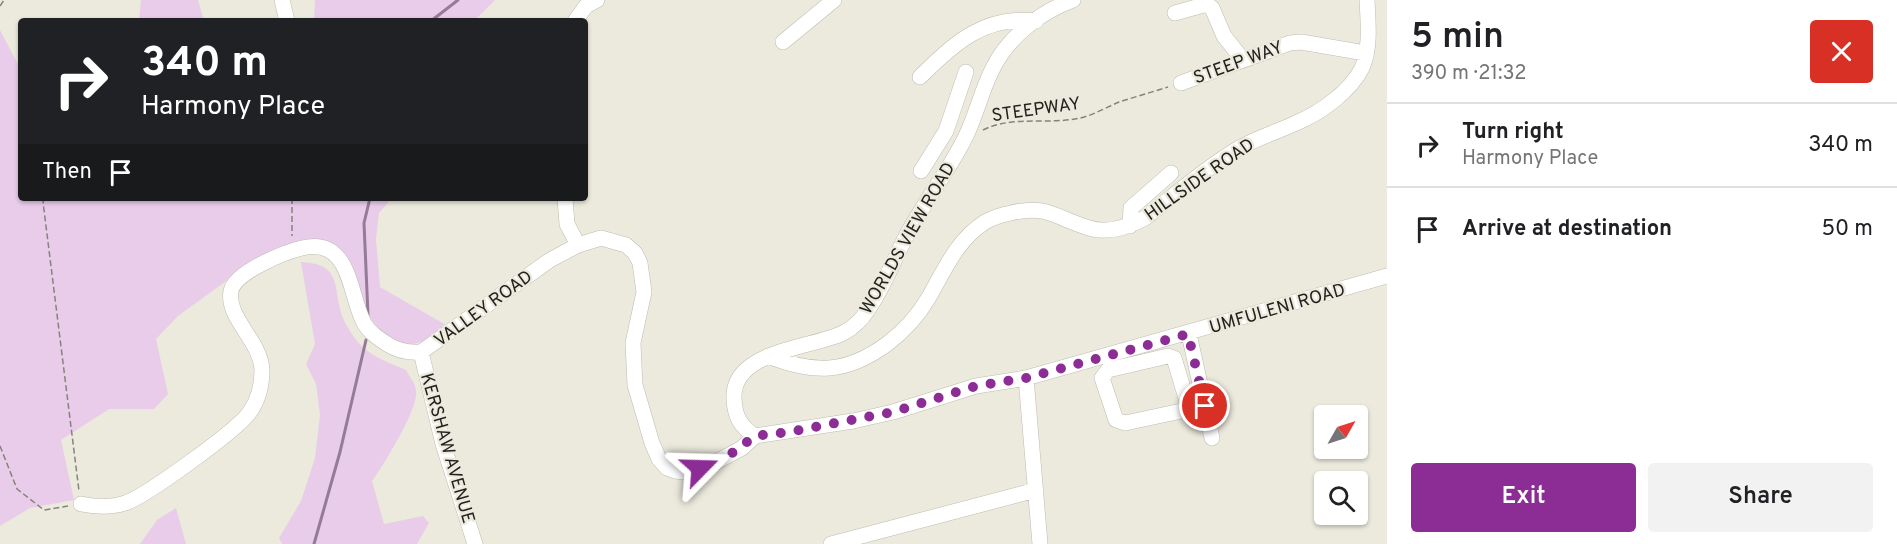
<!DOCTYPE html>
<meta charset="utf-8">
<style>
:root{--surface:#fff;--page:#f2f2f2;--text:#202124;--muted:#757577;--line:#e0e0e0;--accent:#8c2d96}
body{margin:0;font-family:Overpass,sans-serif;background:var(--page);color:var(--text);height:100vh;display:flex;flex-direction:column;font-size:22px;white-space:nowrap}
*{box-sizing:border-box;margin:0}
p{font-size:20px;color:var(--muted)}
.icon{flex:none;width:33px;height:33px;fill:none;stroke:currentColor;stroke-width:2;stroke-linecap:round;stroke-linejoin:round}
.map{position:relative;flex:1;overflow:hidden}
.panel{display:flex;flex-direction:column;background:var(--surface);width:510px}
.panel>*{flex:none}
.hud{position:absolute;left:18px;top:18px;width:570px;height:183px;border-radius:6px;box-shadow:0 2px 4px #0004;background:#202124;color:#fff;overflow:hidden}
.needle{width:39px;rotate:51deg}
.buttons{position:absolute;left:1314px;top:405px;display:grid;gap:12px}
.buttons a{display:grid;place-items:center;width:54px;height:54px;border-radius:6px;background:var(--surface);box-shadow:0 2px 4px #0004;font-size:30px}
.pin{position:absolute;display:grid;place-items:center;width:51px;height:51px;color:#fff;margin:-26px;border:3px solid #fff;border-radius:50%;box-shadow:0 2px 6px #0007}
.me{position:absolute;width:66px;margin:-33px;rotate:68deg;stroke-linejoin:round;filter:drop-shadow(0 0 4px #0008)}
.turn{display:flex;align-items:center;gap:21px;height:126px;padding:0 24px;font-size:27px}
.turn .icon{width:78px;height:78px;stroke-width:2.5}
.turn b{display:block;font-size:42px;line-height:51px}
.then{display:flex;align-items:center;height:57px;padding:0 24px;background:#0003;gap:12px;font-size:22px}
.round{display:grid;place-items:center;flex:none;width:63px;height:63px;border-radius:6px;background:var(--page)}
.head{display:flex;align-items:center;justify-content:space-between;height:102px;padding:0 24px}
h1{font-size:36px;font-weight:600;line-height:45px}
.cta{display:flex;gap:12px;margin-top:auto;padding:12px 24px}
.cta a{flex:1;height:69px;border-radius:6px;background:var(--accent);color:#fff;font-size:24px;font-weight:600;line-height:69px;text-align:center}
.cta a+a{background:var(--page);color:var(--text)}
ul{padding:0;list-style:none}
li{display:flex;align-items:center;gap:18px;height:84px;padding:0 24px;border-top:2px solid var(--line)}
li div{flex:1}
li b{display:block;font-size:22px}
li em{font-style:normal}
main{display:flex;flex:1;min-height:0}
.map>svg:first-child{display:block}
</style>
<main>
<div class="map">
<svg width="1387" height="544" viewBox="0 0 1387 544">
<rect width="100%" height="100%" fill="#eceadd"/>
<path fill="#e8ccea" d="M141,0H198L204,21H139Z
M315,0H495L474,21H314Z
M0,30L21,70V198H392L379,213L376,239L380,287L446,325L431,339L407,346L386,336L364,311L332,245L240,271L178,316L156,339L168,394L154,409H109L61,440L74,500L30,508L0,526Z
M301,262C344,264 332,289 343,318C346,325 352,335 358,342C369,356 390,363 406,370C409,376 416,384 416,391C419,408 383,466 372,481L384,524L423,516L429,523L417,544H282L279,538L301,501L315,458L320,415L316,384L306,364L315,344Z
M176,508L186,544H140L157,520Z"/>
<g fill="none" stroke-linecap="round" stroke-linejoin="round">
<path stroke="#957b96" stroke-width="3" d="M431,21L458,0
M368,315L364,223L370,198
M314,544L340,452L366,340"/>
<g stroke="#bebcaf" stroke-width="16">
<path id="minor" d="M282,0L287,21
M1175,13L1207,4L1212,8L1224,36L1243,60
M575,21L586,6L597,0
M783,42L834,0
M920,77C954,43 985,15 1036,21
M1181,83L1290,43L1301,42L1365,53
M921,171L946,131L966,72
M565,198L567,224L578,245
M1130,226L1131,208L1171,173
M1189,334L1212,438
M421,352L443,444L475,544
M768,356C814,374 846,374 887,344C903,332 918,316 929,297C945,269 957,240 985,222C994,217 1001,215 1011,213C1047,204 1056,218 1089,228C1108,234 1128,227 1145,218C1176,194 1207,167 1241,147C1259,137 1277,132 1296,123C1320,113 1350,92 1362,68C1371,48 1368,21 1367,0
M1026,378L1040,544
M1189,408L1174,358L1168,356L1108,370L1102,378L1116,420L1125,423L1205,406
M755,436C740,426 735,417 734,399C731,350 813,348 843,333C853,328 863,318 869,308C885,285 895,256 909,231C926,200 949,170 965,138C976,116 981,92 992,70C1007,38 1040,12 1073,0
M81,504C96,507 110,508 125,503C145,497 237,430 249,413C258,401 262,385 262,370C261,341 226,318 231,291C235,272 285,252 302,248C351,236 349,295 364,323C369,332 378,338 387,344C398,351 409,353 421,352L550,260L578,245L601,238L626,245L635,253L640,263L644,292L633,343L635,385L652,443L659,459L667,468L675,471L684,472L716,462L742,448L755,436L853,421L893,412L976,386L1026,378L1387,276
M831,544L1036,490"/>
</g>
<path stroke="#85847b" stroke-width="1.5" stroke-dasharray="6 3" stroke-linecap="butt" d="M0,6L4,0
M983,130C1010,116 1045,124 1075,119C1090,117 1105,108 1119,102C1135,97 1152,92 1168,87
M45,198L43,202L79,491
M292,198V236
M0,446L17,489L44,510L68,506"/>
<use href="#minor" stroke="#fff" stroke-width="15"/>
</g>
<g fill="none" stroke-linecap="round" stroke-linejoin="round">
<path stroke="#8c2d96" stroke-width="10" stroke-dasharray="0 18" d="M700,468L728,456L755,436L789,432L893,412L976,386L1026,378L1188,334L1205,406"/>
</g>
<g text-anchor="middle" stroke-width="4.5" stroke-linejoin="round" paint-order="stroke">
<g font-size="18" fill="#23221e" stroke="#eceadd">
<text transform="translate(1238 62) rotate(-20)" y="6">STEEP WAY</text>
<text transform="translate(1036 109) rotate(-8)" y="6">STEEPWAY</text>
<text transform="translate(1199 179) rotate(-35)" y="6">HILLSIDE ROAD</text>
<text transform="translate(907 238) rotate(-60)" y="6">WORLDS VIEW ROAD</text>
<text transform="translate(483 308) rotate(-36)" y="6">VALLEY ROAD</text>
<text transform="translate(1277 308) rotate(-16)" y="6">UMFULENI ROAD</text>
<text transform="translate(448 448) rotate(74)" y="6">KERSHAW AVENUE</text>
</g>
</g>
</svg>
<div class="buttons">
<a><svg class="needle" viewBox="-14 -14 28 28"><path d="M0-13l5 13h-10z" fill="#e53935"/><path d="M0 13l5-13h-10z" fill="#757577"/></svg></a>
<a><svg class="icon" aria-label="search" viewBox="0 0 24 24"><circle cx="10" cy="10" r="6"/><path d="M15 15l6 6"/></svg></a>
</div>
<div class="pin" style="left:1205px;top:406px;background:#d93025"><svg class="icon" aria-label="arrive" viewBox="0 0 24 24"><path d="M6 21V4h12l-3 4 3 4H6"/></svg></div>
<svg class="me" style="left:700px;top:468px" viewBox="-20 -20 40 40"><path d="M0-17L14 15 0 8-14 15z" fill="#8c2d96" stroke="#fff" stroke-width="4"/></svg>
<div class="hud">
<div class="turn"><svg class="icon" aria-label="right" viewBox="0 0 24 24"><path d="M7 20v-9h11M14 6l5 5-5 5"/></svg><div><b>340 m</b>Harmony Place</div></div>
<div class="then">Then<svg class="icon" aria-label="arrive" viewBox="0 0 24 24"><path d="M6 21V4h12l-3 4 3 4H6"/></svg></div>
</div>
</div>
<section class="panel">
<div class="head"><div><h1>5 min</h1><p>390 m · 21:32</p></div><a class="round" style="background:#d93025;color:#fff"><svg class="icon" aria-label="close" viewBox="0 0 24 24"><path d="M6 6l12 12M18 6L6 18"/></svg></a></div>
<ul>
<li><svg class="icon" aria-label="right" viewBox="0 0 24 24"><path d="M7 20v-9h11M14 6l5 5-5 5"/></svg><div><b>Turn right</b><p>Harmony Place</p></div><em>340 m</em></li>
<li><svg class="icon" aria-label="arrive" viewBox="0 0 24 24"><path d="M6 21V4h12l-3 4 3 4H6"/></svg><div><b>Arrive at destination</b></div><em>50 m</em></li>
</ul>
<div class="cta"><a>Exit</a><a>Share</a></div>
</section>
</main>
